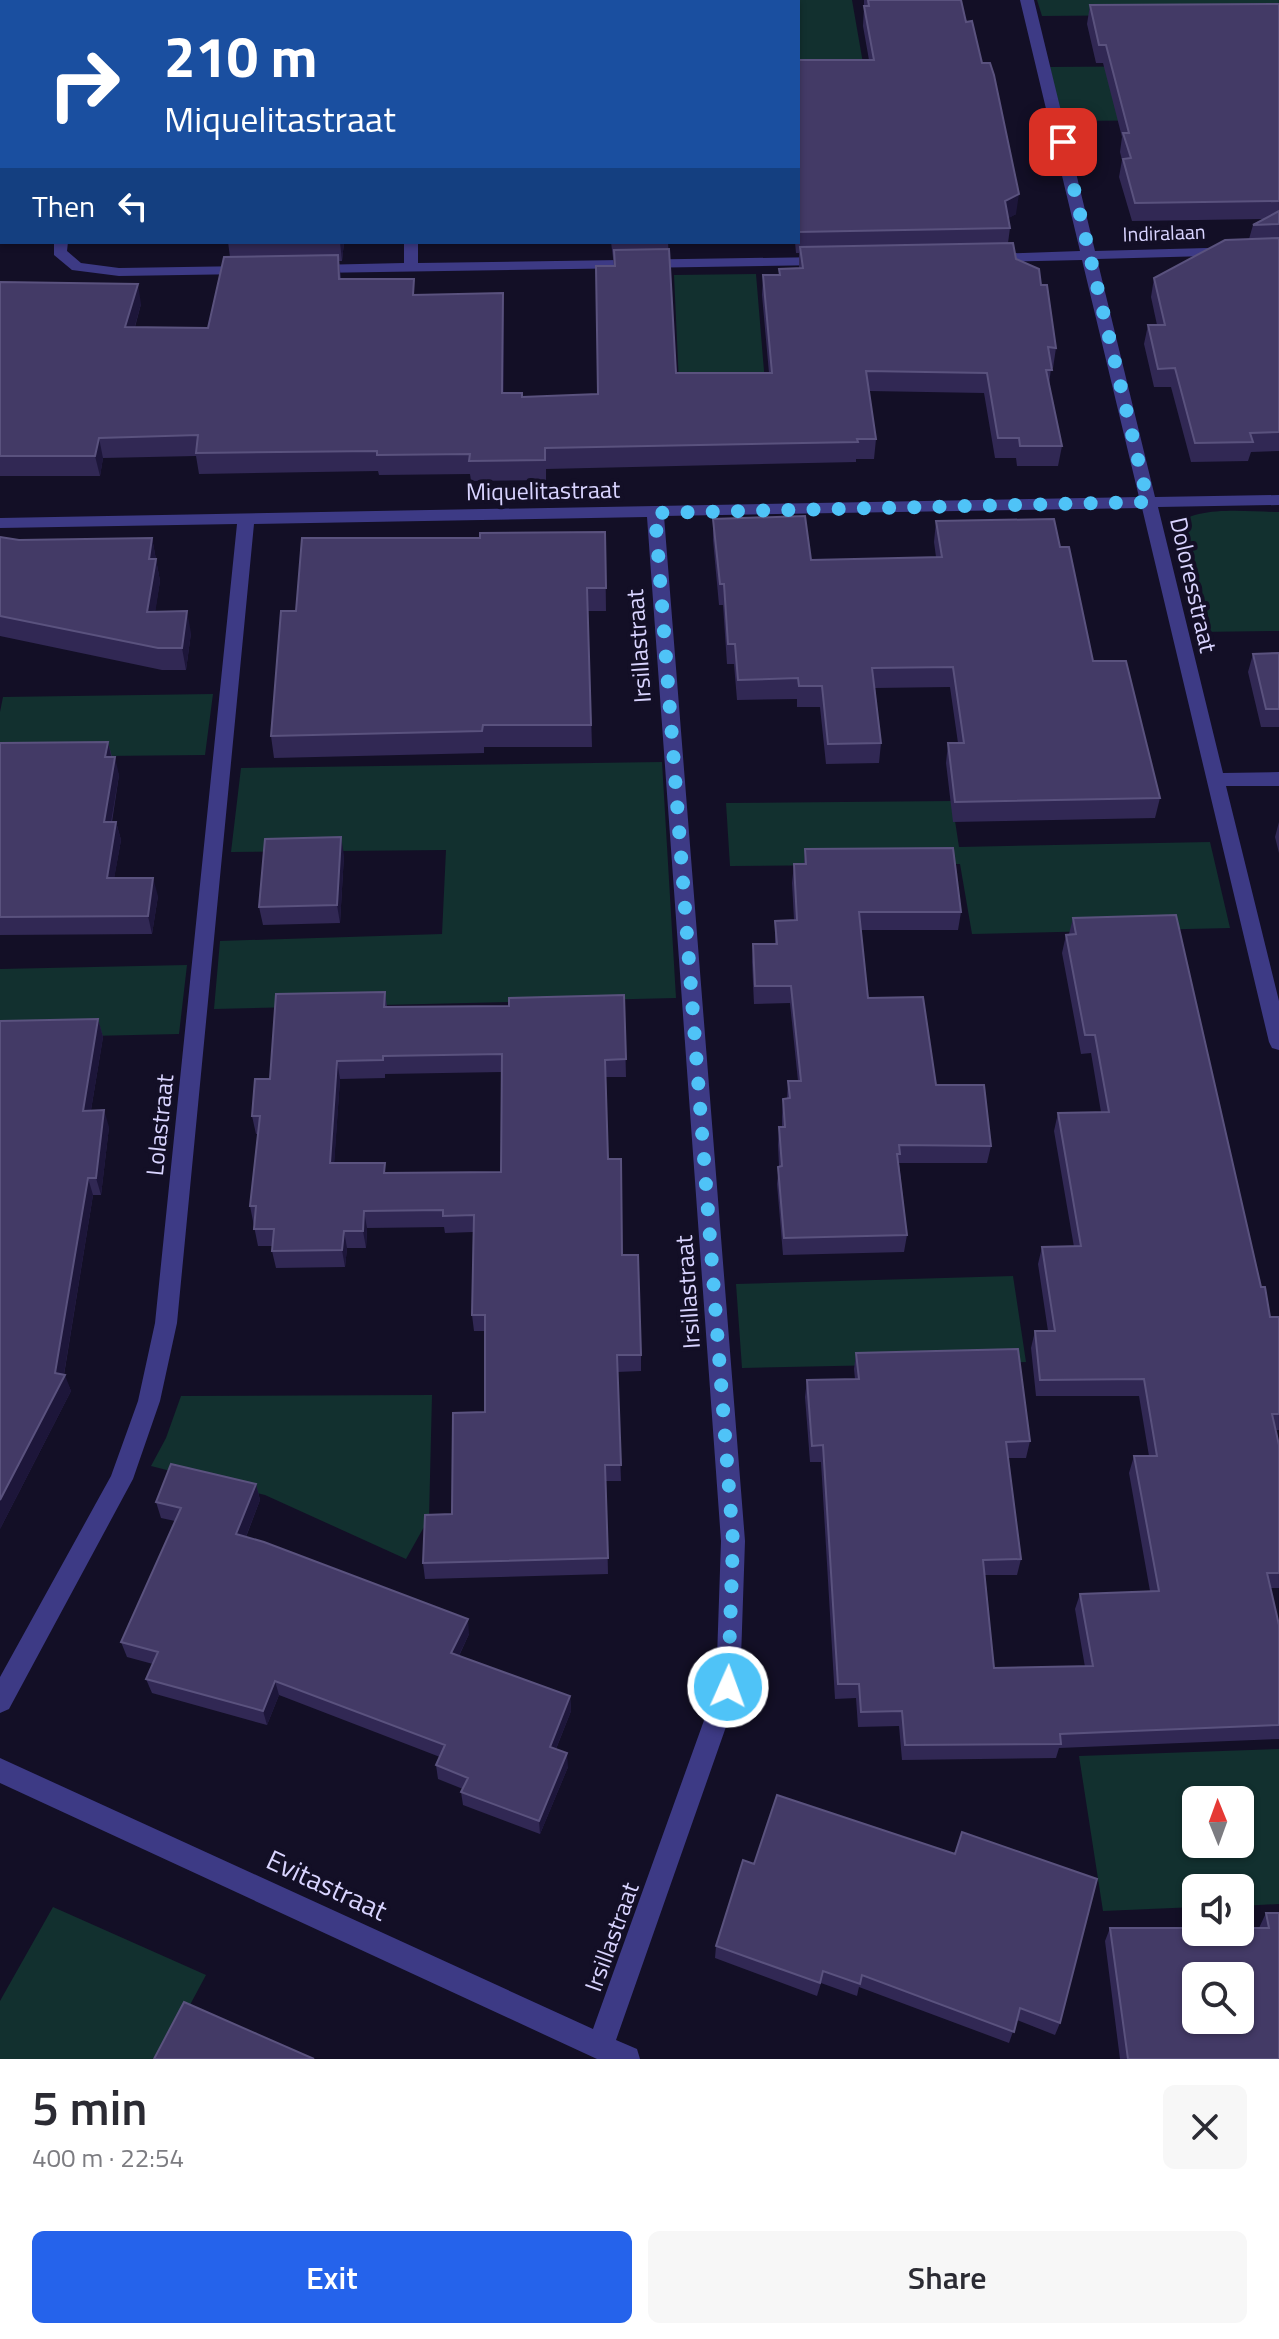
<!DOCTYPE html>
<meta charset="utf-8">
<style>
:root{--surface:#fff;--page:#f7f7f7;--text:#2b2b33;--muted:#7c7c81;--accent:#2563eb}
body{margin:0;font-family:"Titillium Web",sans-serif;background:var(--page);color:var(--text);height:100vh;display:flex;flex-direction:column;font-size:30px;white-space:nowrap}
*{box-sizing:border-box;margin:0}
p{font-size:26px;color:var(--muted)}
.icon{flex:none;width:44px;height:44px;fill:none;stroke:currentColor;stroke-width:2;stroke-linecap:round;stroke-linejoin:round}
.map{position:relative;height:2059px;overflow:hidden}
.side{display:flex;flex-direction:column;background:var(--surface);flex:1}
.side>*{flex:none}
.guide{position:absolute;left:0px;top:0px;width:800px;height:244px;box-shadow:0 2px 6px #0004;background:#1a4fa0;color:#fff;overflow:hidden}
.needle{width:52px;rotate:359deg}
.tools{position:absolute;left:1182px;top:1786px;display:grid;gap:16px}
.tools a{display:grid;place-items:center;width:72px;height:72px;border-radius:12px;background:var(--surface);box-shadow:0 2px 6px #0004;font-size:40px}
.pin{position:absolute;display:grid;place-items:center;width:68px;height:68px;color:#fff;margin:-34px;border-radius:16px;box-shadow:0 4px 12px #0006}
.me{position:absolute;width:88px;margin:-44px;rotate:2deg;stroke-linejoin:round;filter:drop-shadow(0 0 6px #0008)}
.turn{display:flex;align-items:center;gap:28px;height:168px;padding:0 32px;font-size:36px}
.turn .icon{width:104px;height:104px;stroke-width:2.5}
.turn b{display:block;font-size:56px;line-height:68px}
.then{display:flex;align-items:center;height:76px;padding:0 32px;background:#0003;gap:16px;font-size:30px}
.round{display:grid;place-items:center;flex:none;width:84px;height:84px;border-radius:12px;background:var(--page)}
.overview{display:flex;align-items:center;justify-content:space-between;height:136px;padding:0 32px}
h1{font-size:48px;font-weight:600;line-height:60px}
.button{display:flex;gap:16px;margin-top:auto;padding:16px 32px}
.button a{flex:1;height:92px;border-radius:12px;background:var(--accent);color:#fff;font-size:32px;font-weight:600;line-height:92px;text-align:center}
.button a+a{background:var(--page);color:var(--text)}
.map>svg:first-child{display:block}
</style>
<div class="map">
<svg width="1279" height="2059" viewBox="0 0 1279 2059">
<rect width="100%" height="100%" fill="#130f26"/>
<path fill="#12302f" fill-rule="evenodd" d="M715,0H852L884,184L798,186V2Z
M1037,0H1279V14L1042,16Z
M1189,66L1205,120L1062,121L1050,67Z
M756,274L765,383L679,384L674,275Z
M1279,512V631L1197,632L1174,528C1191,504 1251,512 1279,512Z
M213,694L205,755L0,757V712L3,697Z
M662,762L676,998L214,1009L220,941L442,934L446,850L231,852L241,768Z
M952,801L959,847L1210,842L1230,928L972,934L960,864L730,866L726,803Z
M187,965L179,1034L0,1038V969Z
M1013,1276L1026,1362L742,1368L736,1284Z
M432,1395L429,1518L406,1559L265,1495L151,1466L166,1438L181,1396Z
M1279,1749V1904L1240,1906V1888H1196V1907L1103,1911L1079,1756ZM1196,1800H1240V1844H1196Z
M53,1907L206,1975L161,2059H0V2001Z"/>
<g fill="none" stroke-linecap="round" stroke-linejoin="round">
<path fill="#3d3a85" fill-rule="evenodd" d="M98,0H112V2H98Z
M406,0H420V2H406Z
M710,0H724L725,2H711Z
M1020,0H1034L1095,251L1279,246V254L1097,259L1155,497L1279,495V505L1158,507L1223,773L1279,772V786H1226L1279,1001V1050L1272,1048L1269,1042L1142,508L664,516L745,1541L740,1687L616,2040L637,2049L640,2059H597L0,1783V1758L593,2029L716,1687L721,1541L647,517L254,524L177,1323L160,1401L133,1479L9,1709L0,1713V1677L111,1476L138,1401L155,1323L237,524L0,528V518L1139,497L1082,260L991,262L984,258L991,254L1080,251Z
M54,242H68L67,251L81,263L119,268L247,266L254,270L247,274L119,276L72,270L54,255Z
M404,242H418V263L823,257L830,261L823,265L315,273L308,269L315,265L404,263Z"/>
</g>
<path fill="#312854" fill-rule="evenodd" d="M0,0H55V2H2V236H0Z
M864,0H961L966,22L1016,214L1008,218L1010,228L1008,243L1016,259L1041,285L1056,348L1053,368H1051L1049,385L1062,446L1058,466H1017L1016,458H995L984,393L869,391L876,439L874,459H856V462L546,469V480L471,481L470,474L379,475L378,471L199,474L196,456L103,458L100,476H0V282L141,304L135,327L208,328L230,257L228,242H344L342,261H339L341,279L416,295L503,293L504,393L522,397L598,394L614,266L611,242H668L676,373H769L762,295L763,275H779V269L799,268V253H796L795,242H798V60H869L863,26L864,6Z
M1279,4V451L1251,452L1248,461L1191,462L1171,387H1154L1144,344L1148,325H1157L1151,297L1154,278L1249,239L1253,225L1263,219L1132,221L1119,177L1122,160L1120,152L1122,137L1103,63H1096L1087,24L1090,5Z
M713,519L811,560L936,557L934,542L936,521L1060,547L1093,661L1160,798L1155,818L953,822L946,763L948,743H958L950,687L875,688L881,743L879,763L826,764L820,707H797V699L737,700L734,664H727L723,605H719L713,540Z
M605,532L606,611H588L592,747H484V753L274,758L271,736L296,611L480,538Z
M0,537L19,540L152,538L160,581L155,611L191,633L186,670H162L0,636Z
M1279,653V727H1261L1248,672L1253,654Z
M108,742L112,757L119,775L112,822H116L121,840L114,878L158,896L152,934L0,935V743Z
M1279,822V853L1275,837Z
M805,849L961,912L958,930H861L868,998L936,1085L991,1146L987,1163H899L907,1235L904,1252L783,1255L777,1184L779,1166L778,1145L779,1127H782V1116L783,1099L787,1098L788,1081H798L790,1003L754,1004L752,962L753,944H775V921L794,920L792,883L794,864H804Z
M344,855L340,923L263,925L259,907Z
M1073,918L1261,1287L1270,1317H1279V1430H1276L1279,1445V1588H1270L1279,1625V1739L1059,1748L1056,1758L902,1760L899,1726L858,1727L856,1698L835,1699L821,1462H810L805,1397L807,1380L855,1379L854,1369L856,1353L1030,1441L1026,1458H1008L1021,1559L1017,1575H985L994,1668L1085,1667L1075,1609L1080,1594L1150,1591L1129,1473L1134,1456H1149L1139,1396H1036L1031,1348L1035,1331H1048L1038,1264L1042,1247H1074L1054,1131L1058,1113L1101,1112L1091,1053L1081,1054L1062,953L1066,935L1069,934Z
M385,992L387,1007L509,1006L624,995L626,1077H606L608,1159L622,1255L641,1355V1371L617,1372L621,1481H606L608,1574L425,1579L423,1563L452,1514L485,1412V1331H474L472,1315L473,1232L445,1233L444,1227L367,1228L366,1248H347L345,1267L276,1268L272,1251L273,1246H258L250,1206L258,1134H256L252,1116L270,1079ZM502,1072L501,1172L386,1173L334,1163L340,1079L385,1078V1074Z
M98,1019L103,1037L91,1110L109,1127L101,1195H93L64,1375L71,1391L0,1529Z
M256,1484L260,1500L246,1537L469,1634L459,1656L570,1696L571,1711L556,1749L568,1767L540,1834L463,1805L461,1792L463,1789L438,1779L436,1765L440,1757L279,1695L267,1725L152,1693L146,1679L153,1664L127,1657L121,1642L175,1521L161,1518L156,1502Z
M743,1860L1060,2023L1055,2035L1017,2020L1009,2043L859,1987L857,1996L821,1983L817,1996L715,1958L716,1946Z
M1266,1913H1279V2059H1120L1105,1941L1110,1928H1259Z"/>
<path fill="#1d163a" d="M1019,194L1016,214L1002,222L1005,201Z
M340,242H344L342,261Z
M138,284L141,304L129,347L125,327Z
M503,293L504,313V414L502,393Z
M99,438L103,458L100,476L95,456Z
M152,538L160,581L152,634L147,612L149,559Z
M187,611L191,633L186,670L182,648Z
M108,742L112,760L105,757Z
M115,757L119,775L108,840L104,822Z
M116,822L121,840L111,896L107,878Z
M341,837L344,855L340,923L337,905Z
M153,878L158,896L152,934L148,916Z
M98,1019L103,1037L88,1128L83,1111Z
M337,1061L340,1079L333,1181L330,1163Z
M104,1110L109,1127L101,1195L96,1178Z
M88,1178L93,1195L63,1380L65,1375L71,1391L0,1529V1500L55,1373Z
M364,1211L367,1228L366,1248L363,1231Z
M344,1231L347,1248L345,1267L342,1250Z
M256,1484L260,1500L241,1549L236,1534Z
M468,1619L469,1634L453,1668L451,1653Z
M275,1681L279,1695L267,1725L263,1711Z
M570,1696L571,1711L551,1761L550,1747Z
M567,1753L568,1767L540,1834L539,1821Z"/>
<path fill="#433a66" stroke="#5a527e" stroke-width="2" fill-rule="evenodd" d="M0,0H47V2H2V208L0,215Z
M163,0H233L232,2H162Z
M468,0H656V2H468Z
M868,0H961L966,22L972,21L982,63H990L994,75L1019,194L1005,201L1010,228L798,232V60H874L864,6H869Z
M364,1V2H315Z
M1279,4V201L1135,203L1123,159L1131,158L1123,133H1129L1106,45H1099L1090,5Z
M1279,211V224L1253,225Z
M1279,238V432L1250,433L1253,442L1195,443L1175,368L1158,369L1148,325H1165L1154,278L1225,240Z
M1013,243L1016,259L1039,269L1041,285H1047L1056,348L1048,347L1052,370H1046L1062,446H1020L1019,438H998L987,373L866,371L876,439H857L858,442L545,448V460L469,461L470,454L377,455V451L196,453L198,435L99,438L95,456H0V282L138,284L125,327L208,328L224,257L338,255L339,279H414L413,295L503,293L502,393H522V397L598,394L596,266H615L614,250L669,249L676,373H772L763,275H780L779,269L803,268L800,247Z
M805,516L811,560L942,557L936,521L1054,519L1060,547H1069L1093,661H1126L1160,798L955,802L948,743H964L953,667L872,668L881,743L828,744L822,686H799L798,678L738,680L735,644H728L724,584H720L713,519Z
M605,532L606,588H587L591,725H483L482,731L271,736L281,611H296L302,538H480V533Z
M0,537L19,540L152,538L149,559H156L147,612L187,611L182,648H158L0,616Z
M1279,653V709H1266L1253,654Z
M108,742L105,757H115L104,822H116L107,878H153L148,916L0,917V743Z
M341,837L337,905L259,907L265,839Z
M953,848L961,912H859L868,998L923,997L936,1085H984L991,1146L899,1145L900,1154H897L907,1235L784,1238L778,1167L782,1166L779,1127H785L783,1099L790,1098L788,1081H801L791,986H755L753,944H777L775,921L797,920L794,864H806L805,849Z
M1176,915L1261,1287H1265L1270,1317H1279V1414H1272L1279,1445V1573H1267L1279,1625V1725L1060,1734L1061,1744L905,1745L902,1711L861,1712L859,1684H838L823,1445L812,1446L807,1380L859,1379L856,1353L1018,1349L1030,1441L1006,1442L1021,1559L983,1560L994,1668L1093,1666L1080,1594L1159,1591L1134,1456H1157L1144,1379L1040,1380L1035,1331H1055L1042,1247L1081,1246L1058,1113L1109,1112L1095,1035H1085L1066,935L1076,934L1073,918Z
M385,992L384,1007L509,1006V998L624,995L626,1059L605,1060L608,1159H621L622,1255H638L641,1355H617L621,1465H605L608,1558L423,1563L425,1515L452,1514L453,1413L485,1412V1315H472L474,1215L443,1216V1210L364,1211L363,1231H344L342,1250L272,1251L274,1229H254L256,1206H250L260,1116H252L255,1079H270L276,994ZM502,1054L501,1172L384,1173L385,1163H330L337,1061L383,1060V1056Z
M98,1019L83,1111L104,1110L96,1178H88L55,1373L65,1375L0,1500V1021Z
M171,1464L256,1484L236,1534L264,1542L468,1619L451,1653L570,1696L550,1747L567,1753L539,1821L461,1792L468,1778L436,1765L445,1745L275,1681L263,1711L146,1679L158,1652L121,1642L181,1508L156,1502Z
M777,1795L955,1854L962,1832L1097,1879L1060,2023L1020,2008L1014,2032L862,1975L860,1984L823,1971L820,1983L716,1946L743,1860L754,1864Z
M1266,1913H1279V2059H1128L1110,1928H1196V1932H1240V1928H1269ZM1196,1976H1240V2020H1196Z
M184,2002L314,2059H154Z"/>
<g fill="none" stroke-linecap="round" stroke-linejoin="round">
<path stroke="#4fc3f7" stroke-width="14" stroke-dasharray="0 25.2" d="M728,1687L733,1541L655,513L1148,502L1063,142"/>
</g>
<g text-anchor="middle" stroke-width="8" stroke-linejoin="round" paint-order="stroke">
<g font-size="20" fill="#d9d4ff" stroke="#130f26">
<text transform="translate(1164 233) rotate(-2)" y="7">Indiralaan</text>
</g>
<g font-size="24" fill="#d9d4ff" stroke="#130f26">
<text transform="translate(543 491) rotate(-1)" y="8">Miquelitastraat</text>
<text transform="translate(1193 585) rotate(77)" y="8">Doloresstraat</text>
<text transform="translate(639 646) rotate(-94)" y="8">Irsillastraat</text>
<text transform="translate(160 1125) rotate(-84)" y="8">Lolastraat</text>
<text transform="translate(688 1292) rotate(-94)" y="8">Irsillastraat</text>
<text transform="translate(612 1937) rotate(-70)" y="8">Irsillastraat</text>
</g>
<g font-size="28" fill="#d9d4ff" stroke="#130f26">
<text transform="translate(327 1885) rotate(25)" y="10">Evitastraat</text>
</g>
</g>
</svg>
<div class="tools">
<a><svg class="needle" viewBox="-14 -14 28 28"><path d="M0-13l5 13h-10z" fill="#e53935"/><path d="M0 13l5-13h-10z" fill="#7c7c81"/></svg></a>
<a><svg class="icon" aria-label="sound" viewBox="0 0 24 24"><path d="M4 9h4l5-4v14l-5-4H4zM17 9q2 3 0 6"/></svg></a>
<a><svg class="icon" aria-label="search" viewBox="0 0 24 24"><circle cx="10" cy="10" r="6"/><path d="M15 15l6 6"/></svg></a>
</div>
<div class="pin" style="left:1063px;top:142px;background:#d93025"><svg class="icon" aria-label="arrive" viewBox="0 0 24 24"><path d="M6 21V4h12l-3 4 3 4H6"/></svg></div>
<svg class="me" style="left:728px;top:1687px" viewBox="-20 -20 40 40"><circle r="17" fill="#4fc3f7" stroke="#fff" stroke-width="3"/><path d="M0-11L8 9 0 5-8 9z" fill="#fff"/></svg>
<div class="guide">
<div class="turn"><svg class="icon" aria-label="right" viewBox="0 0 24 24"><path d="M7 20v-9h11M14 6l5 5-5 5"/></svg><div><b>210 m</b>Miquelitastraat</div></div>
<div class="then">Then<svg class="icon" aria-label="left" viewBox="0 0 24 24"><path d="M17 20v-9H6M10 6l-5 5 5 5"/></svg></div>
</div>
</div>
<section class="side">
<div class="overview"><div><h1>5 min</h1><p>400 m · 22:54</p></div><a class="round"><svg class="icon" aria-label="close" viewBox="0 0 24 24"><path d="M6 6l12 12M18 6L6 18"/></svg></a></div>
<div class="button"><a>Exit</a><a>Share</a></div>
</section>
